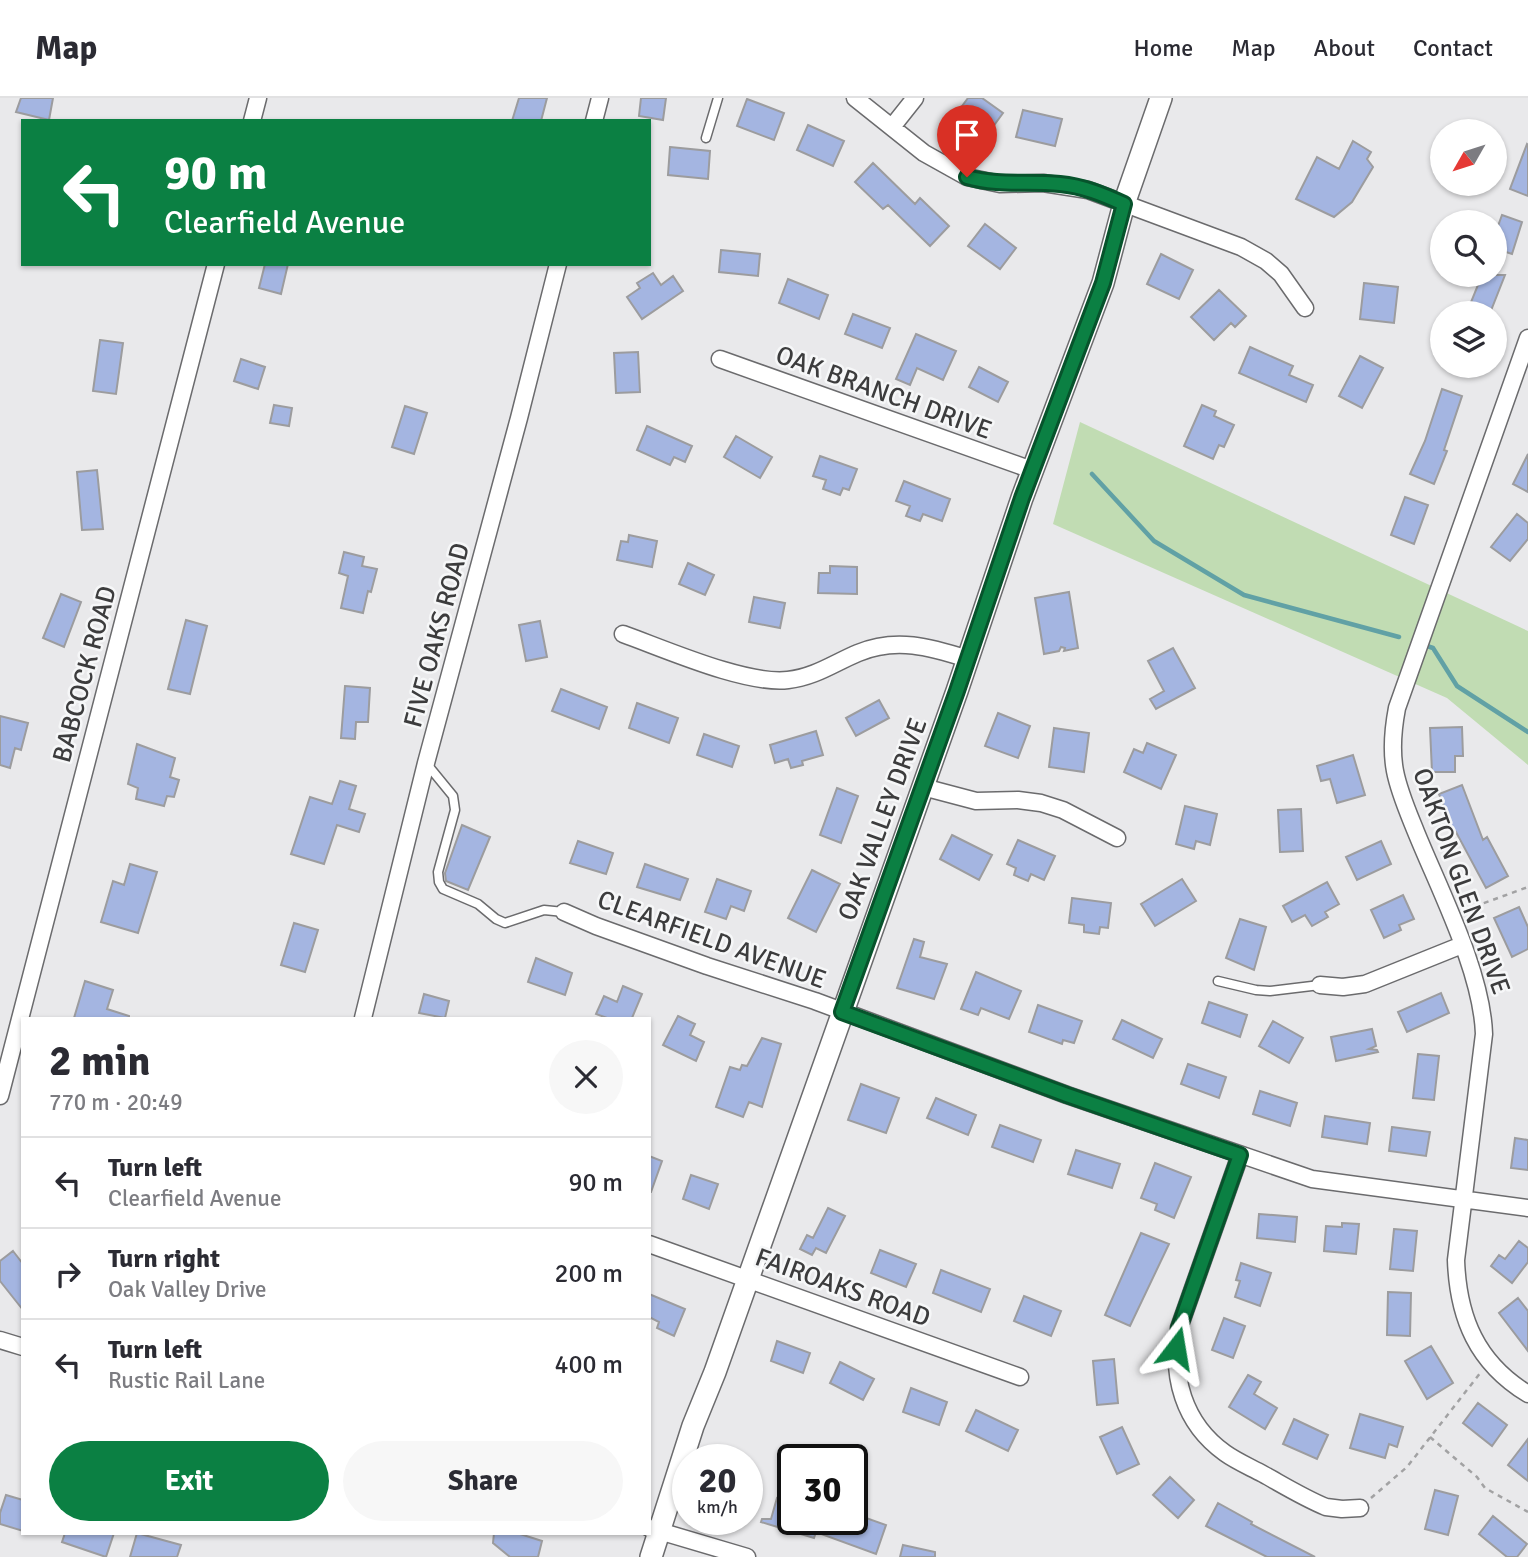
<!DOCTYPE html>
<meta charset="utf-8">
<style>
:root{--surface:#fff;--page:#f7f7f7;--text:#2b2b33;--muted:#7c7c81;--line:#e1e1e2;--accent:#0b8043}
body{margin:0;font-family:Signika,sans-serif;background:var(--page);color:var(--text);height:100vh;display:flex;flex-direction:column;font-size:26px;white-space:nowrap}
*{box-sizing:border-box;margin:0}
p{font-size:23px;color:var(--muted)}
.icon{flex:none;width:38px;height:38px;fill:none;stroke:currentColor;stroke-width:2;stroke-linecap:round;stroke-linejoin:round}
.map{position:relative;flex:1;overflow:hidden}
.details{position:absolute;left:21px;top:919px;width:630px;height:518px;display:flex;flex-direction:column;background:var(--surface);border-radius:0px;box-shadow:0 2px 5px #0004}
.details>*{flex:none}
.top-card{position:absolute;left:21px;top:21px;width:630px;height:147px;border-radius:0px;box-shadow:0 2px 5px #0004;background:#0b8043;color:#fff;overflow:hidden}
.needle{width:46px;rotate:231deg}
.fabs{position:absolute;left:1430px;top:21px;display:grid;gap:14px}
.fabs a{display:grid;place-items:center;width:77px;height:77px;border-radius:50%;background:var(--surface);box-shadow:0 2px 5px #0004;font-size:35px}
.speed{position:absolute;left:672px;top:1346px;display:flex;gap:14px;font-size:35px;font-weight:700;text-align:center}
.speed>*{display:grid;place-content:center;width:91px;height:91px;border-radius:50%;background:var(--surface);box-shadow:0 2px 5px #0004;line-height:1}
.speed small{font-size:18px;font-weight:400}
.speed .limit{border:4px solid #111;border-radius:10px;background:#fff;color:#111}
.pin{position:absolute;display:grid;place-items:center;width:60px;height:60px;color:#fff;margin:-72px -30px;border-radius:50% 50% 50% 0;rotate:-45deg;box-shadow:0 0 7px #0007}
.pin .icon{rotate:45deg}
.me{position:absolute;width:77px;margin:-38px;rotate:14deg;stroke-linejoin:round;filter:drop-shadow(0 0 5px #0008)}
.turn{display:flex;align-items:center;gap:24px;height:147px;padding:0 28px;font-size:32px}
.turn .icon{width:91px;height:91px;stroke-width:2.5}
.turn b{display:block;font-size:49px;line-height:60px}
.round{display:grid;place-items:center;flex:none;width:74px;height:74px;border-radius:37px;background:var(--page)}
.head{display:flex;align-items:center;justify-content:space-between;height:119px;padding:0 28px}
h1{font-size:42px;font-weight:700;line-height:52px}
.action{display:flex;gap:14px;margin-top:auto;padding:14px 28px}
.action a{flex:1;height:80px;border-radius:42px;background:var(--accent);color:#fff;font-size:28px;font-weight:700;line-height:80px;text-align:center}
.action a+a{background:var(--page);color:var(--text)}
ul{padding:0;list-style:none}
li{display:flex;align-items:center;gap:21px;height:91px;padding:0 28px;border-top:2px solid var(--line)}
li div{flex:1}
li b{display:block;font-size:26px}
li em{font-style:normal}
header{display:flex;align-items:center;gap:42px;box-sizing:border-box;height:98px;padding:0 35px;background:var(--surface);border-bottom:2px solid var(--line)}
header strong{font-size:33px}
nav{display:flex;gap:38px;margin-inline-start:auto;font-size:24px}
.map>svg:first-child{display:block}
</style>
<header>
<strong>Map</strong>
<nav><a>Home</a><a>Map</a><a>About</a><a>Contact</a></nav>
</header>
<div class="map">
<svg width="1528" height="1459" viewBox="0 0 1528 1459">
<rect width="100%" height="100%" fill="#e9e9eb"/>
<path fill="#c1dcb3" d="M1080,324L1528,533V667L1447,600L1053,426Z"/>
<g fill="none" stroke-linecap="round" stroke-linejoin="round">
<path stroke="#61a1a5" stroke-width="4.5" d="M1092,376L1154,443L1244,497L1399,539
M1424,547L1433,550L1457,588L1528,634"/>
</g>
<path fill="#a4b5e1" stroke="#9c9c9e" stroke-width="2" d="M21,0H53L49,22L16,14Z
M519,0H547L541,23H512Z
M641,0H666L663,22L639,18Z
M968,0H982L1003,15L984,41L954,19Z
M747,1L784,15L774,42L737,28Z
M1023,12L1062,21L1055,48L1016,39Z
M808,27L844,43L833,68L797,52Z
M1353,43L1371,54L1367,61L1373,69L1352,104L1334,119L1296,101L1317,59L1339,71Z
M1527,46L1528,47V98L1510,91Z
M670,49L710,53L708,81L668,77Z
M873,65L915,106L920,100L949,128L930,148L888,107L883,111L855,84Z
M1502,117L1522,124L1512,156L1494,150V139Z
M985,126L1016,150L1000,171L968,148Z
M721,152L760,156L758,178L719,174Z
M1161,156L1193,172L1179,201L1147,186Z
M265,166H288L281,196L259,190Z
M653,175L661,187L673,178L683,193L642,221L627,199L640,190L637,185Z
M1482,177H1505L1490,215L1469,209Z
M788,181L828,197L819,221L779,205Z
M1364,185L1398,189L1394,225L1360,221Z
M1219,192L1246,218L1235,229L1231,225L1214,242L1191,219Z
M853,216L890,230L882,250L845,236Z
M916,236L956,253L943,282L917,270L910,287L896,281Z
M100,242L123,245L116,296L93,293Z
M1250,249L1293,268L1289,277L1313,287L1306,304L1239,275Z
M638,254L640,294L616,295L614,255Z
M1360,258L1383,270L1362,310L1339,298Z
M241,261L265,269L258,291L234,283Z
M979,269L1008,284L998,304L969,289Z
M1442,291L1462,298L1444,352L1447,353L1434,386L1410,376L1425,343Z
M274,307L292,310L289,328L270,325Z
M1202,307L1216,313L1214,318L1234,327L1224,349L1219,347L1213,361L1184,348Z
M405,308L427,315L414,356L392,349Z
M647,328L692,348L685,364L674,359L670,367L637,352Z
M736,338L772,359L760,380L724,359Z
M1528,356V394L1513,386Z
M820,358L857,371L849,392L843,390L840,397L823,391L826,382L813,378Z
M97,372L103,431L82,432L77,374Z
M904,383L950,401L942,423L923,416L920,423L906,418L910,408L896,403Z
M1405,399L1428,407L1414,446L1391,437Z
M1517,416L1528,425V441L1510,463L1491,449Z
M629,437L657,443L652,469L617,462L621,443L628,444Z
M344,454L364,459L362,468L377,471L371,494L368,493L363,515L341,510L348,478L339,475Z
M688,465L714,477L705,497L679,486Z
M830,468L857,469V496L818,495L819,475H830Z
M1069,494L1078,550L1064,553L1065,550L1061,549L1059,553L1044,556L1035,500Z
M61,496L81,504L64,549L43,540Z
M754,499L785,505L780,530L749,524Z
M186,522L207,528L190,596L168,591Z
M540,523L547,559L526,563L519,527Z
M1173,550L1195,590L1156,611L1150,601L1164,593L1148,563Z
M345,588L370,590L368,624H356L355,641L341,640Z
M561,591L607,609L599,631L552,613Z
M879,602L889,620L856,638L846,620Z
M637,605L678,620L669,645L629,630Z
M998,615L1030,628L1018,660L985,648Z
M0,618L28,625L21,652L15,650L10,670L0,667Z
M1462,629L1463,658H1455V674H1432L1430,630Z
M1054,630L1089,635L1084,674L1049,669Z
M816,633L823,657L802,663L803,667L791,670L788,661L775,665L770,647Z
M704,636L739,648L732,669L697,657Z
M1147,645L1176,657L1161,691L1124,674L1134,651L1143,655Z
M137,646L175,660L170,679L179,682L174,699L167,698L164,708L136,701L138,690L128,686Z
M1353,657L1365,697L1337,705L1330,681L1321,683L1317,668Z
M340,683L356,688L349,711L365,716L359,734L337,727L324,766L291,756L310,699L332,706Z
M1462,687L1483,742L1487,739L1508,778L1486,790L1456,734L1454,735L1439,696Z
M837,690L858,698L841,745L820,737Z
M1185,708L1217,716L1210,747L1196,743L1194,751L1176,746Z
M1301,711L1303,753L1280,754L1278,712Z
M462,727L490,739L468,792L446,783L445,775Z
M952,737L992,757L979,782L940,761Z
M1018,742L1055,758L1044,782L1031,776L1028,783L1014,777L1016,770L1007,766Z
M578,743L613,755L606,776L570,765Z
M1381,743L1391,766L1357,782L1346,759Z
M130,766L157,774L138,835L101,824L113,783L124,787Z
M645,766L688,781L680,802L637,789Z
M812,772L840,786L816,834L788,820Z
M717,781L751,793L744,813L731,808L726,821L705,814Z
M1182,781L1196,803L1155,828L1141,806Z
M1327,784L1339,806L1325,814L1328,819L1312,828L1305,817L1292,824L1283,808Z
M1403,797L1414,821L1399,827L1401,832L1384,840L1371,812Z
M1072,800L1111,805L1108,830L1100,829L1099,836L1084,834V827L1069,825Z
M1519,809L1528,829V851L1512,859L1494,820Z
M1240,821L1266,829L1254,872L1226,860Z
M294,825L318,832L305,874L281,867Z
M914,841L924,844L920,859L947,866L934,901L897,890Z
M536,860L572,875L565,897L528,884Z
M976,874L1021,893L1009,921L981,910L978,917L961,911Z
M85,883L113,892L107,911L129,918V920H74Z
M623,888L642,896L632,920H607L596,916L604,898L617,904Z
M1441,895L1449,915L1407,934L1398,914Z
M424,896L449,903L445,920L419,915Z
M1209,904L1247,917L1240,939L1202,925Z
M1038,907L1082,923L1074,945L1063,942L1062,946L1029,934Z
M678,918L695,926L690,937L704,944L696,963L663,947Z
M1122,922L1162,941L1153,960L1113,941Z
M1273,923L1303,940L1289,965L1259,948Z
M1372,931L1376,948L1369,951L1377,952L1378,954L1336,963L1331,939Z
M762,940L781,946L762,1009L749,1004L743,1019L716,1009L730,969L740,972L742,967L747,968Z
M1418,956L1439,958L1434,1002L1413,1000Z
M1188,966L1226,979L1219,1000L1181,986Z
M861,986L899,1000L886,1035L848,1022Z
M1260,993L1297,1005L1290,1028L1253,1016Z
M936,1000L976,1017L968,1037L927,1020Z
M1325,1018L1370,1025L1367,1046L1322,1039Z
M1000,1027L1041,1042L1033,1064L992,1049Z
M1392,1029L1430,1034L1426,1058L1389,1053Z
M1515,1040L1528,1042V1072L1511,1070Z
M1076,1052L1120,1066L1112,1090L1068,1076Z
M649,1058L662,1063L651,1094H649Z
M1155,1065L1191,1079L1174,1120L1155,1112L1157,1106L1141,1100Z
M691,1077L718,1086L709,1111L683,1101Z
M828,1110L845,1118L826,1155L816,1150L812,1157L800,1151L807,1137L813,1140Z
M1259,1116L1297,1119L1295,1144L1257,1140Z
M1342,1125L1359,1126L1356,1156L1324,1153L1326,1128L1342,1129Z
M1394,1131L1417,1133L1413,1173L1390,1171Z
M1141,1135L1169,1146L1130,1228L1105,1217Z
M1519,1143L1528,1150V1164L1512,1185L1491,1168L1499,1157L1505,1161Z
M880,1152L916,1166L906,1189L871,1175Z
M13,1153L23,1166V1212L0,1183V1163Z
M1241,1165L1271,1175L1260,1208L1235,1199L1240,1183L1236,1182Z
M941,1172L990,1191L981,1214L933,1195Z
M1388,1194L1411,1195L1410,1238L1387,1237Z
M649,1196L685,1211L674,1238L657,1230L659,1224L649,1219Z
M1024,1198L1061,1213L1051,1238L1014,1223Z
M1518,1200L1528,1213V1253L1499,1215Z
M1224,1220L1245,1228L1233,1260L1212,1252Z
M777,1243L810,1255L803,1275L771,1263Z
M1431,1248L1453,1285L1427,1301L1405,1263Z
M1114,1261L1118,1305L1097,1307L1093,1263Z
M840,1264L874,1281L863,1302L830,1285Z
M1248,1277L1261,1284L1254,1296L1277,1310L1265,1331L1229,1309Z
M911,1290L947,1304L939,1327L903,1314Z
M1478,1305L1507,1327L1492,1348L1463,1325Z
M976,1312L1018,1332L1008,1353L966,1333Z
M1360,1316L1403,1329L1397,1349L1389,1346L1385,1360L1350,1350Z
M1294,1321L1328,1337L1317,1361L1283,1346Z
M1122,1329L1139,1366L1117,1376L1100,1339Z
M1528,1341V1383L1508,1367Z
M1170,1379L1194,1402L1178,1420L1153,1397Z
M1435,1392L1458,1398L1448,1437L1425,1431Z
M6,1397L23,1402V1433L0,1426V1415Z
M777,1400L793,1404V1421H852V1415L886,1427L876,1456L816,1434L814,1440L761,1424L762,1421H771Z
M1218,1405L1252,1424L1251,1426L1315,1459H1267L1206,1428Z
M1493,1418L1527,1446L1517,1459H1507L1479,1436Z
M65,1435H114L106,1459L62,1444Z
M137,1435L181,1447L177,1459H130Z
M494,1435H517L542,1443L538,1459H510L493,1445Z
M903,1447L935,1454V1459H900Z"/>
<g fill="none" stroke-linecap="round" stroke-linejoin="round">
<g stroke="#6b6b6d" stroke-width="11">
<path id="service" d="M706,40L718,0
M426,665L453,698L455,712L438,774L439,784L443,791L478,806L496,821L505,825L544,812L564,814
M1218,883L1256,892L1270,893L1320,887"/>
</g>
<g stroke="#6b6b6d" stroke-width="19">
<path id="minor" d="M855,0L924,55L967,79L1000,86L1043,85L1088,92L1241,149L1266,163L1281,176L1305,210
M252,23L258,0
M594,23L600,0
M892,29L915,0
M1528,240L1397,610C1393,631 1391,652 1395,673C1399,694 1408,714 1416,734C1440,793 1482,874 1484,936L1456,1162C1458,1220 1477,1265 1528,1296
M720,261L1032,372
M623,536C665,551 746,587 788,582C815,579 834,565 858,555C896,539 930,549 968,561
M923,689L976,703L1018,702L1041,705L1063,712L1117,740
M564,814L596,828L707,868L815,903L1067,997L1312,1081L1528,1110
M1320,887L1343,889L1365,886L1462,847
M363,920L426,665L519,320L558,166
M0,998L216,166
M1240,1057L1179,1230C1171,1278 1183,1325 1225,1355C1236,1363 1250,1369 1263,1376C1283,1387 1304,1400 1326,1409L1342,1411L1360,1410
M649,1146L1020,1279
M0,1242L23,1249
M649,1430L747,1459"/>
</g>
<g stroke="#6b6b6d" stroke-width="24">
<path id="tertiary" d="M651,1459L693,1328L715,1274L957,593L1022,400L1103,185L1124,106L1161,0"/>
</g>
<path stroke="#a2a2a3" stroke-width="2.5" stroke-dasharray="5 5" stroke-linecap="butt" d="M1465,812L1528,789
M1430,1339L1477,1379L1485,1390L1528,1414
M1371,1400L1407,1369L1481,1274"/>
<use href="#service" stroke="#fff" stroke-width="8"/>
<use href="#minor" stroke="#fff" stroke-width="16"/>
<use href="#tertiary" stroke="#fff" stroke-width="21"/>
</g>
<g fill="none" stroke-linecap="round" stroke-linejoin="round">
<g stroke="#07532c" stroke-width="18">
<path id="route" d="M967,79C998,88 1028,83 1060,86C1083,88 1104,97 1124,106L1103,185L1022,400L957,593L842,914L1067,997L1240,1057L1179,1230L1176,1250"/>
</g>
<use href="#route" stroke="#0b8043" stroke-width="12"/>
</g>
<g text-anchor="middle" stroke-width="5" stroke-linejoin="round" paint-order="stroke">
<g font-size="26" fill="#3c3c3d" stroke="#f6f7f8">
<text transform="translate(884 294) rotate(20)" y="9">OAK BRANCH DRIVE</text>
<text transform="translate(436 537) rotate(-75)" y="9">FIVE OAKS ROAD</text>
<text transform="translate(84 576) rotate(-75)" y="9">BABCOCK ROAD</text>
<text transform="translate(882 721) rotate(-70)" y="9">OAK VALLEY DRIVE</text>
<text transform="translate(1462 783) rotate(70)" y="9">OAKTON GLEN DRIVE</text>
<text transform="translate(712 841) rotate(20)" y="9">CLEARFIELD AVENUE</text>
<text transform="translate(843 1189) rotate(20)" y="9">FAIROAKS ROAD</text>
</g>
</g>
</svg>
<div class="fabs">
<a><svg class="needle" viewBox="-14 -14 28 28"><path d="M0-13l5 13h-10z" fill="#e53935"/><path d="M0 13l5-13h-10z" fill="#7c7c81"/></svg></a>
<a><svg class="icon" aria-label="search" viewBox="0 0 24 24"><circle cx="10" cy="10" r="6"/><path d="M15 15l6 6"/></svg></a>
<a><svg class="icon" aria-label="layers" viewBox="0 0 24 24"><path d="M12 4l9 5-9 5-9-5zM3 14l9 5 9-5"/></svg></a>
</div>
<div class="speed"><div>20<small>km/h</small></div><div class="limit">30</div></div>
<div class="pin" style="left:967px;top:79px;background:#d93025"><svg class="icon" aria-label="arrive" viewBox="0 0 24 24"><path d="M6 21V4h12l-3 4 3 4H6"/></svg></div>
<svg class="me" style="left:1176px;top:1250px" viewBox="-20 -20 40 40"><path d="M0-17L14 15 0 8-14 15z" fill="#0b8043" stroke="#fff" stroke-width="4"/></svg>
<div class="top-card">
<div class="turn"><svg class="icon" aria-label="left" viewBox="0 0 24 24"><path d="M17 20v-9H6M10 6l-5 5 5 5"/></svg><div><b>90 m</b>Clearfield Avenue</div></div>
</div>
<section class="details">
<div class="head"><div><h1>2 min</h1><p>770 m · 20:49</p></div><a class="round"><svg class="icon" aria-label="close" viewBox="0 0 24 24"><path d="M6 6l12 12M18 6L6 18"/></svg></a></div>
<ul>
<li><svg class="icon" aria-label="left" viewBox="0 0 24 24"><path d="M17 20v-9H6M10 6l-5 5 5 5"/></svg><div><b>Turn left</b><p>Clearfield Avenue</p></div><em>90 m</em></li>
<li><svg class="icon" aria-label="right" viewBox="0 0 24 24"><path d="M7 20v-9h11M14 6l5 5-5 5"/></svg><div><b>Turn right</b><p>Oak Valley Drive</p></div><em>200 m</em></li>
<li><svg class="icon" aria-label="left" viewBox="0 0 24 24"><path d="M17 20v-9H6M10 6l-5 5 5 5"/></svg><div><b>Turn left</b><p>Rustic Rail Lane</p></div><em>400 m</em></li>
</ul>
<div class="action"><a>Exit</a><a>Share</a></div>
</section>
</div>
